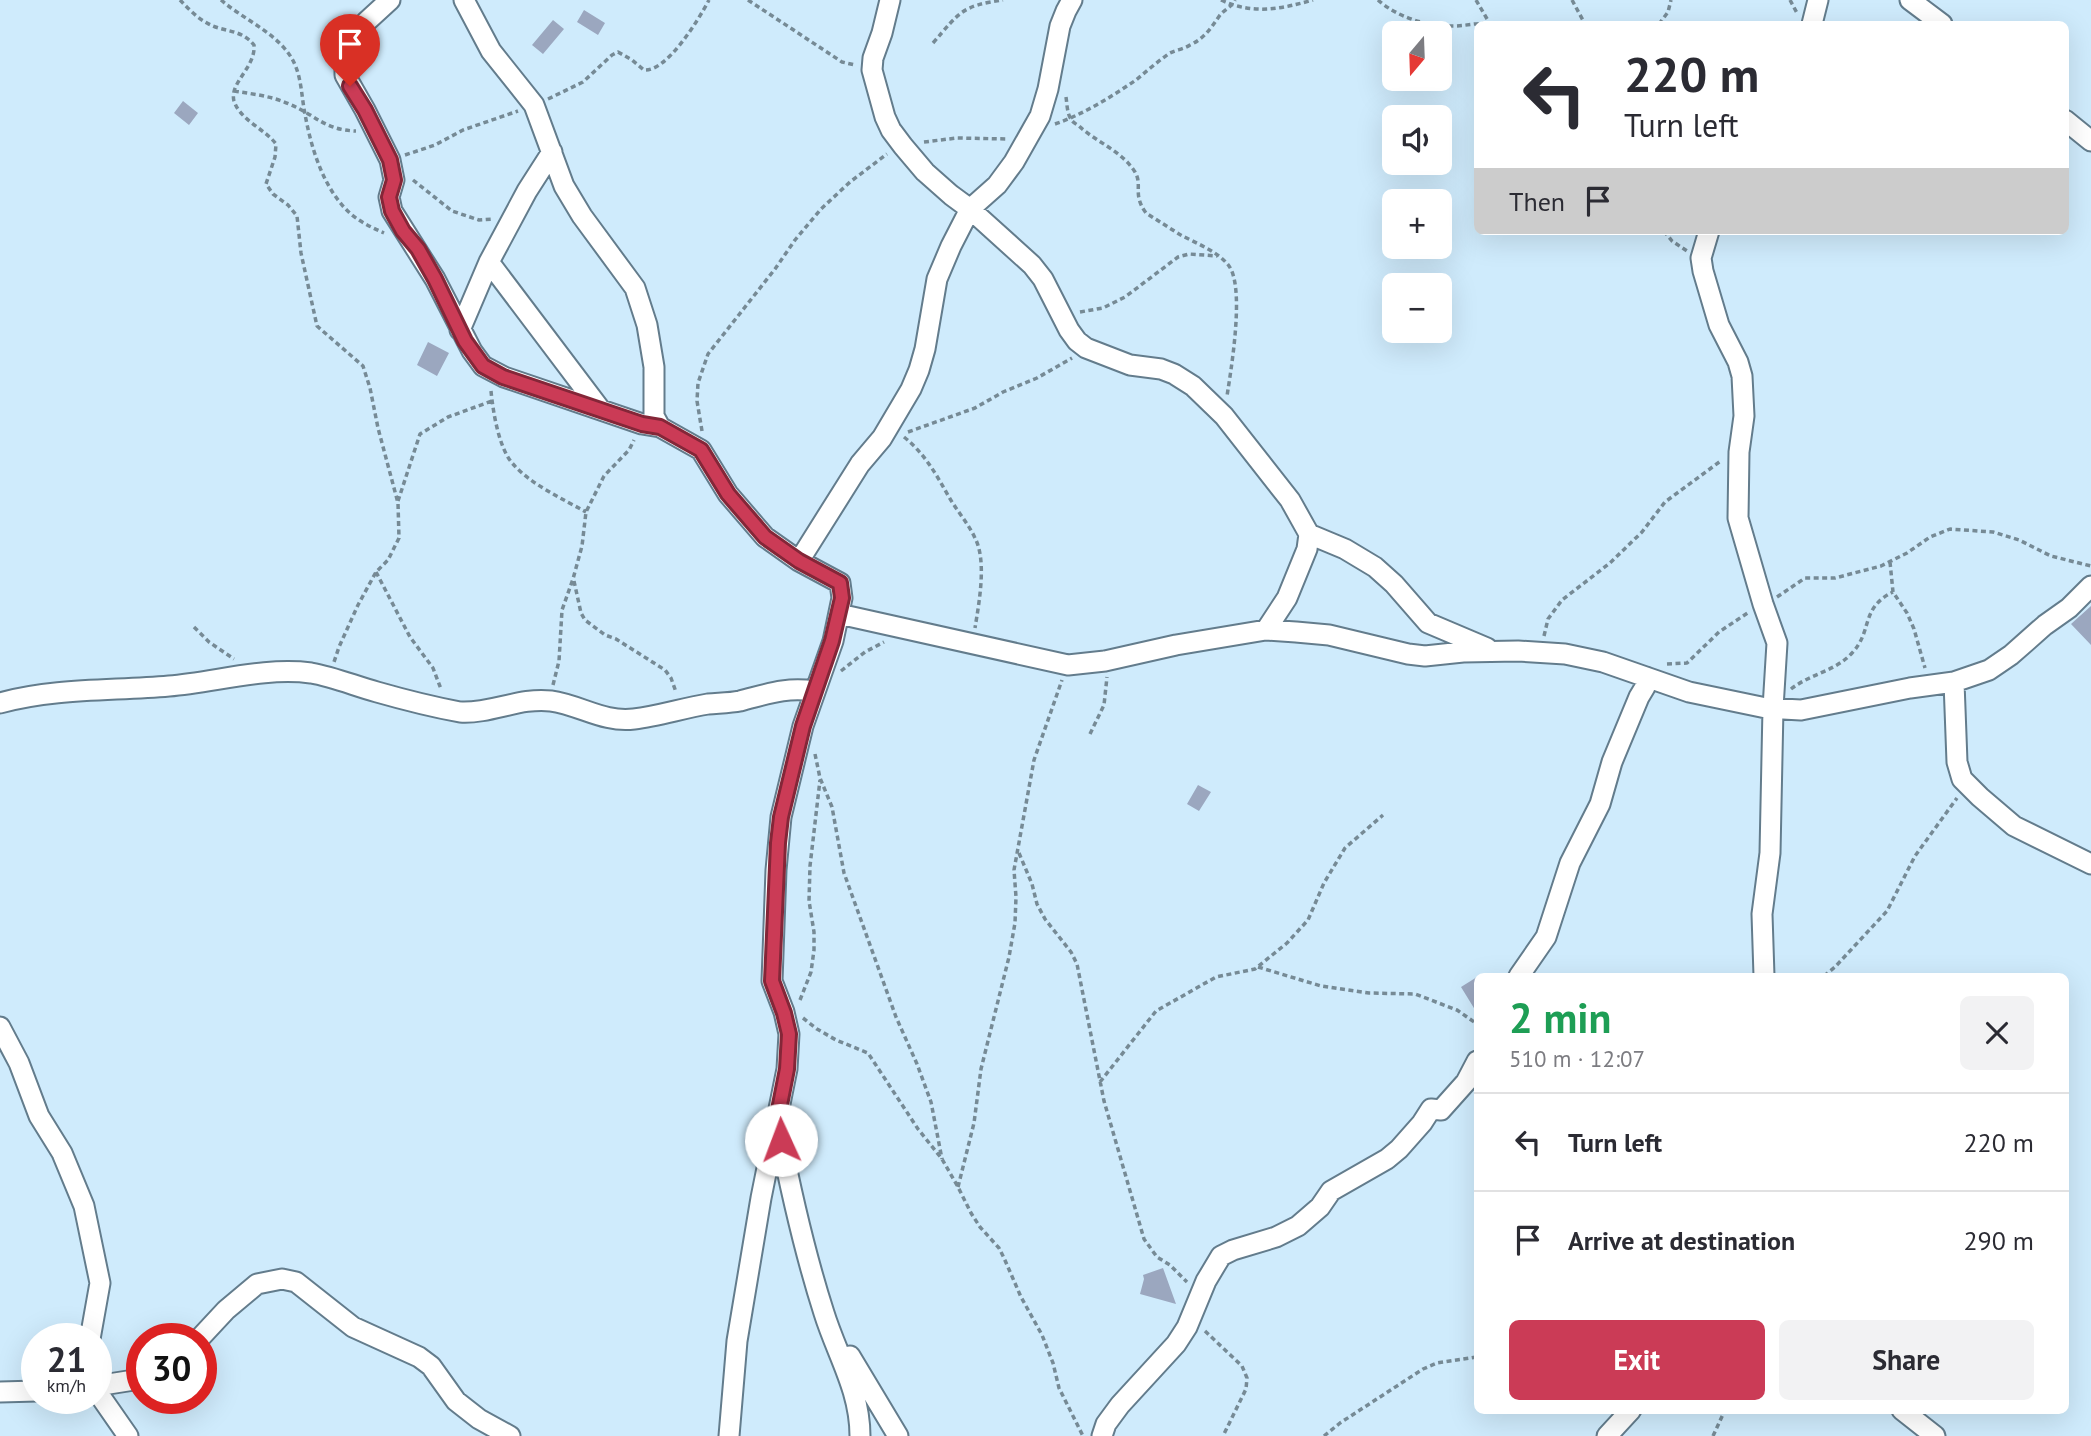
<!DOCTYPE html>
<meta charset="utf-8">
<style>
:root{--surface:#fff;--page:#f2f2f3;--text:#2b2b33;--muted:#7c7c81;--line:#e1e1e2;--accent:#cb3b56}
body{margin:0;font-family:"PT Sans",sans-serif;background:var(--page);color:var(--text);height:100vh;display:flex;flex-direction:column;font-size:26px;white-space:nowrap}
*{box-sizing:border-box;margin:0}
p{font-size:23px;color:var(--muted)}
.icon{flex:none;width:38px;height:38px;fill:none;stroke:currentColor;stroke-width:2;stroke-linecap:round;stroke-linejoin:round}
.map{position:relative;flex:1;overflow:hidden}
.sheet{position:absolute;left:1474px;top:973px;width:595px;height:441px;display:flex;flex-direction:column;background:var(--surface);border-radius:10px;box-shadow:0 7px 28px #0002}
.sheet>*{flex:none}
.top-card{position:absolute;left:1474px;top:21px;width:595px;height:214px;border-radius:10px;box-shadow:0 7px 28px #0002;background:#fff;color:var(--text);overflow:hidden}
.needle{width:46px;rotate:199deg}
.controls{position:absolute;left:1382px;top:21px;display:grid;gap:14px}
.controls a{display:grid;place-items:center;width:70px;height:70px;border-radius:10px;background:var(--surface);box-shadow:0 7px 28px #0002;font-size:35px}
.speed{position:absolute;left:21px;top:1323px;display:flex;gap:14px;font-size:35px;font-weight:700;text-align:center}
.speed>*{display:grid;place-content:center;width:91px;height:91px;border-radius:50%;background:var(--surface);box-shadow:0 7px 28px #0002;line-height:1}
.speed small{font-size:18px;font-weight:400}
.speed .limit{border:10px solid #d22;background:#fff;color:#111}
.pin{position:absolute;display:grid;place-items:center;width:60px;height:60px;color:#fff;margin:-72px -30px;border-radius:50% 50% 50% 0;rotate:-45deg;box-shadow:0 0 7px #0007}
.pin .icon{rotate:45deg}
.me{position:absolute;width:77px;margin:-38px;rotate:358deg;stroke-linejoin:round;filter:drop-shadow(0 0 5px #0008)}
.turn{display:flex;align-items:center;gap:24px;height:147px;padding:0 35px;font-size:32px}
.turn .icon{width:91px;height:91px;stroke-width:2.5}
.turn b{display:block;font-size:49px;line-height:60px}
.then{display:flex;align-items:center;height:66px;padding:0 35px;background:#0003;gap:14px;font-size:26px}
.round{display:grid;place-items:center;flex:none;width:74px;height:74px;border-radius:10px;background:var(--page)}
.head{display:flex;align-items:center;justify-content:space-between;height:119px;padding:0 35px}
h1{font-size:42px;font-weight:800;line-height:52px;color:#1e9e55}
.action{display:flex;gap:14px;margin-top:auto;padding:14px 35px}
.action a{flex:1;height:80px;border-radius:10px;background:var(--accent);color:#fff;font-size:28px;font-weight:800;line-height:80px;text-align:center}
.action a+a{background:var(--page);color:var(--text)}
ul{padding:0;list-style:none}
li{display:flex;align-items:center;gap:21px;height:98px;padding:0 35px;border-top:2px solid var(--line)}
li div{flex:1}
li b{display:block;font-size:26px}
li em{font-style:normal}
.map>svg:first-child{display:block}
</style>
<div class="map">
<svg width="2091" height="1436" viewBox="0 0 2091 1436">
<rect width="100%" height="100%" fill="#cfebfc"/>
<path fill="#9ba7bf" d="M584,10L605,23L598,35L577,22Z
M553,20L564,29L543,54L532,45Z
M183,101L198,113L189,125L174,113Z
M428,342L449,353L437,376L417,365Z
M2091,606V645L2071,624Z
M1198,785L1211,792L1199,811L1187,804Z
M1477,977V1013L1461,987Z
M1163,1268L1176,1304L1140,1294L1144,1279L1143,1275Z"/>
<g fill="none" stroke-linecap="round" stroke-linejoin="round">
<g stroke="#637c8c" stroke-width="23">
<path id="minor" d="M390,0L366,22L352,40L345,52V75L365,110L390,160L394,180L389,197L392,211L435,279L472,351L483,366L504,377L642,424L660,427
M464,0L491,51L534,105L564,186L582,216L635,288L647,325L654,367V416L660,427L701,450L728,494L765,537L799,561L840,583L842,598L833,641L803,726L781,817L776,870L772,981L784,1012L789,1034L787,1069L761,1198L737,1341L729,1436
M890,0L882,33L873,58L872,70L885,117L891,130L903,146L925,172L951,195L970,209L1032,265L1043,279L1069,330L1077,341L1086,348L1130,365L1161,369L1174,374L1193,386L1224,416L1290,500L1309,534L1307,549L1287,598L1266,630
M1910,0L1942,24
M1812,24L1818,0
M2065,120L2091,141
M1709,231L1701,258L1703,271L1719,325L1738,362L1742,376L1744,416L1739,452L1738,518L1763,604L1777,643L1773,708L1770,853L1762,914L1764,976
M489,262L600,409
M460,330L489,262L527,191L552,152
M1309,534L1345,549L1375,567L1394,584L1428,623L1487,648
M799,561L860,464L882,438L911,389L919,370L925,349L937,279L951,246L970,209L997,185L1014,162L1040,116L1048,89L1060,26L1066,11L1072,0
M839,614L1068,665L1105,661L1176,645L1266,630L1296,632L1329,635L1408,654L1425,656L1463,652L1518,651L1565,654L1603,662L1689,692L1766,708L1801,710L1910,688L1954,682L1989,670L2011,655L2045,625L2069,608L2091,586
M1954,682L1957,762L1962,779L1980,797L2014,826L2091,864
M0,703C55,688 112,691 169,686C216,682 264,667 311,673C334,677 355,686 377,692C405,700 433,707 460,712C491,714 520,697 551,701C580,705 604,723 634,719C659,716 683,708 708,704C719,703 730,703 740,701C768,694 785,687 814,691
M1519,976L1546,937L1570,863L1600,804L1612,762L1639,697L1645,687L1646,677
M0,1027L19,1063L39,1116L62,1153L84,1206L100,1283L90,1339
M779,1131C791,1192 805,1254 824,1313C837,1355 860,1390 860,1436
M199,1339L226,1310L257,1284L282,1279L296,1282L353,1327L419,1357L431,1366L456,1401L479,1419L510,1436
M850,1356L898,1436
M96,1386L134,1380L142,1377
M96,1390L128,1436
M0,1392L37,1391
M1902,1410L1935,1436
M1102,1436L1106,1424L1120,1405L1176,1344L1187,1327L1206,1281L1221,1256L1233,1250L1276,1237L1298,1226L1320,1207L1331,1191L1387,1159L1399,1149L1422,1123L1431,1109L1441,1110L1466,1082L1477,1061
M1607,1436L1631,1410"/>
</g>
<path stroke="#768a95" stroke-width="3.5" stroke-dasharray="5 3.5" stroke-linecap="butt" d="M180,0C188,8 197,18 207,23C224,33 240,28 254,45C256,67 229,83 234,101C240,120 265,129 276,144L275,157L266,184L273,194L288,205L297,216L301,253L317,326L363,366L370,388L378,428L398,503L399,538L388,560L376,572L358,605L339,647L334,662
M221,0C243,19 275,32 291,57C302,75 301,95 305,114C311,148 324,191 352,215C362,223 373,228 384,233
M748,0L842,62L855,65
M1221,0C1253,15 1281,9 1313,0
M1378,0C1397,17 1428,27 1453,26C1467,26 1478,22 1492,24
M1476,0L1490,24
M1572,0L1585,24
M1790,0L1797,13
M1659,24L1668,12L1671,0
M933,43C960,12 961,6 1003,0
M234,91C252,94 272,96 289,104C316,115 324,130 356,131
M1066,97C1067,103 1067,114 1071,119C1072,122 1076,124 1079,126C1096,142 1122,151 1135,172C1143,186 1132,194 1146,213C1157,220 1168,227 1179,234C1195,243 1218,251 1229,266C1245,288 1231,370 1227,396
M548,99L583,82L612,55L618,52L632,60L644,70C667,72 699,19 709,0
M1055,124C1084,114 1111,97 1136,80C1147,71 1158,61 1170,53C1176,50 1184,49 1190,45C1205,38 1211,28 1220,15C1225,9 1232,7 1235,0
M924,142L957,138L1007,139
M405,155L435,145L463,130L518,111
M413,180L452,211L479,220L494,219
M1664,231L1672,241L1687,251
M1080,312L1103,308L1125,297L1178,257L1189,254L1217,256
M491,391C493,412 499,449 513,464C530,484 563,499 586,512
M702,431L697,401L698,383L708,354L775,269L795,240L821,209L850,182L887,154
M908,432L975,408L1003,392L1037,378L1072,358
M904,437C925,454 936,474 949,497C957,511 968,523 975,538C987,561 979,603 975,628
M398,501L420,434L448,417L492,401
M1890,562L1893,592L1907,613L1914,629L1925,668
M376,572L410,637L433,668L441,689
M574,581L581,613L585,620L605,635L616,639L665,670L671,678L676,692
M1777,597L1805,578H1835L1881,566L1907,553L1930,537L1950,529L1993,532L2019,540L2051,556L2091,566
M194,627L209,642L234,659
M1544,636L1548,619L1562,600L1610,563L1642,532L1665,502L1722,460
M1667,664L1687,663L1719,632L1749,612
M841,671L865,652L884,642
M553,685L559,661L562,610L573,579L582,546L586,512L604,476L629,450L634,440
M1791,689C1810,674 1836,671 1852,653C1873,631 1860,608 1893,592
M1090,734L1104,705L1107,677
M815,754L820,778L832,807L844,873L896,1017L917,1064L931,1102L942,1159
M1019,853L1032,884L1037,904L1045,919L1071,952L1077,964L1104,1101L1144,1239L1157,1257L1170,1265L1187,1282
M1258,967L1321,986L1369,993L1415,994L1457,1010L1477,1024
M1824,976L1835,967L1887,911L1915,856L1957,798
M800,1000L811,972L814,950V932L809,901L810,866L820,780
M803,1018L817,1029L836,1040L868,1053L918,1129L942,1159L958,1187L971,1213L980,1227L999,1248L1004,1258L1021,1297L1042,1335L1053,1363L1059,1388L1083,1436
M1100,1082L1156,1011L1216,977L1255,969L1287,943L1308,920L1324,883L1345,848L1383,815
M958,1187L974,1123L981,1069L1009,957L1015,923L1016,897L1014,870L1034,760L1062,680
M1205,1331L1242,1366L1247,1378L1246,1389L1223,1436
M1324,1436L1340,1423L1423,1369L1437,1363L1477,1357
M1713,1436L1725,1410"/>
<use href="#minor" stroke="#fff" stroke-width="19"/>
</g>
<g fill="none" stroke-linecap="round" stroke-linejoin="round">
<g stroke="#842638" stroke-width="18">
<path id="route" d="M350,86L365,110L390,160L394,180L389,197L392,211L403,231L418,249L435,279L465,341L483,366L503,377L642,424L660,427L701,450L728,494L765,537L799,561L840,583L842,598L832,641L803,726L781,817L778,843L772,981L784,1013L789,1034L787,1069L777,1120L781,1140"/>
</g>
<use href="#route" stroke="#cb3b56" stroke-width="12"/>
</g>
</svg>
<div class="controls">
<a><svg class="needle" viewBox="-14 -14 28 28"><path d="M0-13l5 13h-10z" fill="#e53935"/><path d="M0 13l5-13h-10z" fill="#7c7c81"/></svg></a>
<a><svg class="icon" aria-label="sound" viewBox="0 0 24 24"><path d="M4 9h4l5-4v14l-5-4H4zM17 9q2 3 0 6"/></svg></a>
<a>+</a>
<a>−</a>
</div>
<div class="speed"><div>21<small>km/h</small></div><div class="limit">30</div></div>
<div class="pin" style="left:350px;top:86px;background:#d93025"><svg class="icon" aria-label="arrive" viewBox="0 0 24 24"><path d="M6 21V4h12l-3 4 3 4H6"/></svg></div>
<svg class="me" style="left:781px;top:1140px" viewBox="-20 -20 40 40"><circle r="19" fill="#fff"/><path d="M0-13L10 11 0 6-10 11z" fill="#cb3b56"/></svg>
<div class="top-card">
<div class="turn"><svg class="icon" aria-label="left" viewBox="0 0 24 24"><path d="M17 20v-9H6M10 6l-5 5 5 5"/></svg><div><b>220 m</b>Turn left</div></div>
<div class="then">Then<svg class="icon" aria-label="arrive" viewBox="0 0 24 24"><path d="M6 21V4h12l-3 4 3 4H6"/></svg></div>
</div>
<section class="sheet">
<div class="head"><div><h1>2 min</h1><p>510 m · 12:07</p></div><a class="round"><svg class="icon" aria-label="close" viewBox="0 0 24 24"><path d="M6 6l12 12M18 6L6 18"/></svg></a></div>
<ul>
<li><svg class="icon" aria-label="left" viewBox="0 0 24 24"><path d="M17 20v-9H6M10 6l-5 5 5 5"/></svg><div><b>Turn left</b></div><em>220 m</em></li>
<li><svg class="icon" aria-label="arrive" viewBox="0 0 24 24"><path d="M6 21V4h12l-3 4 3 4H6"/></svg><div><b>Arrive at destination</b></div><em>290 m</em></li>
</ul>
<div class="action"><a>Exit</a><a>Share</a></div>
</section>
</div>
